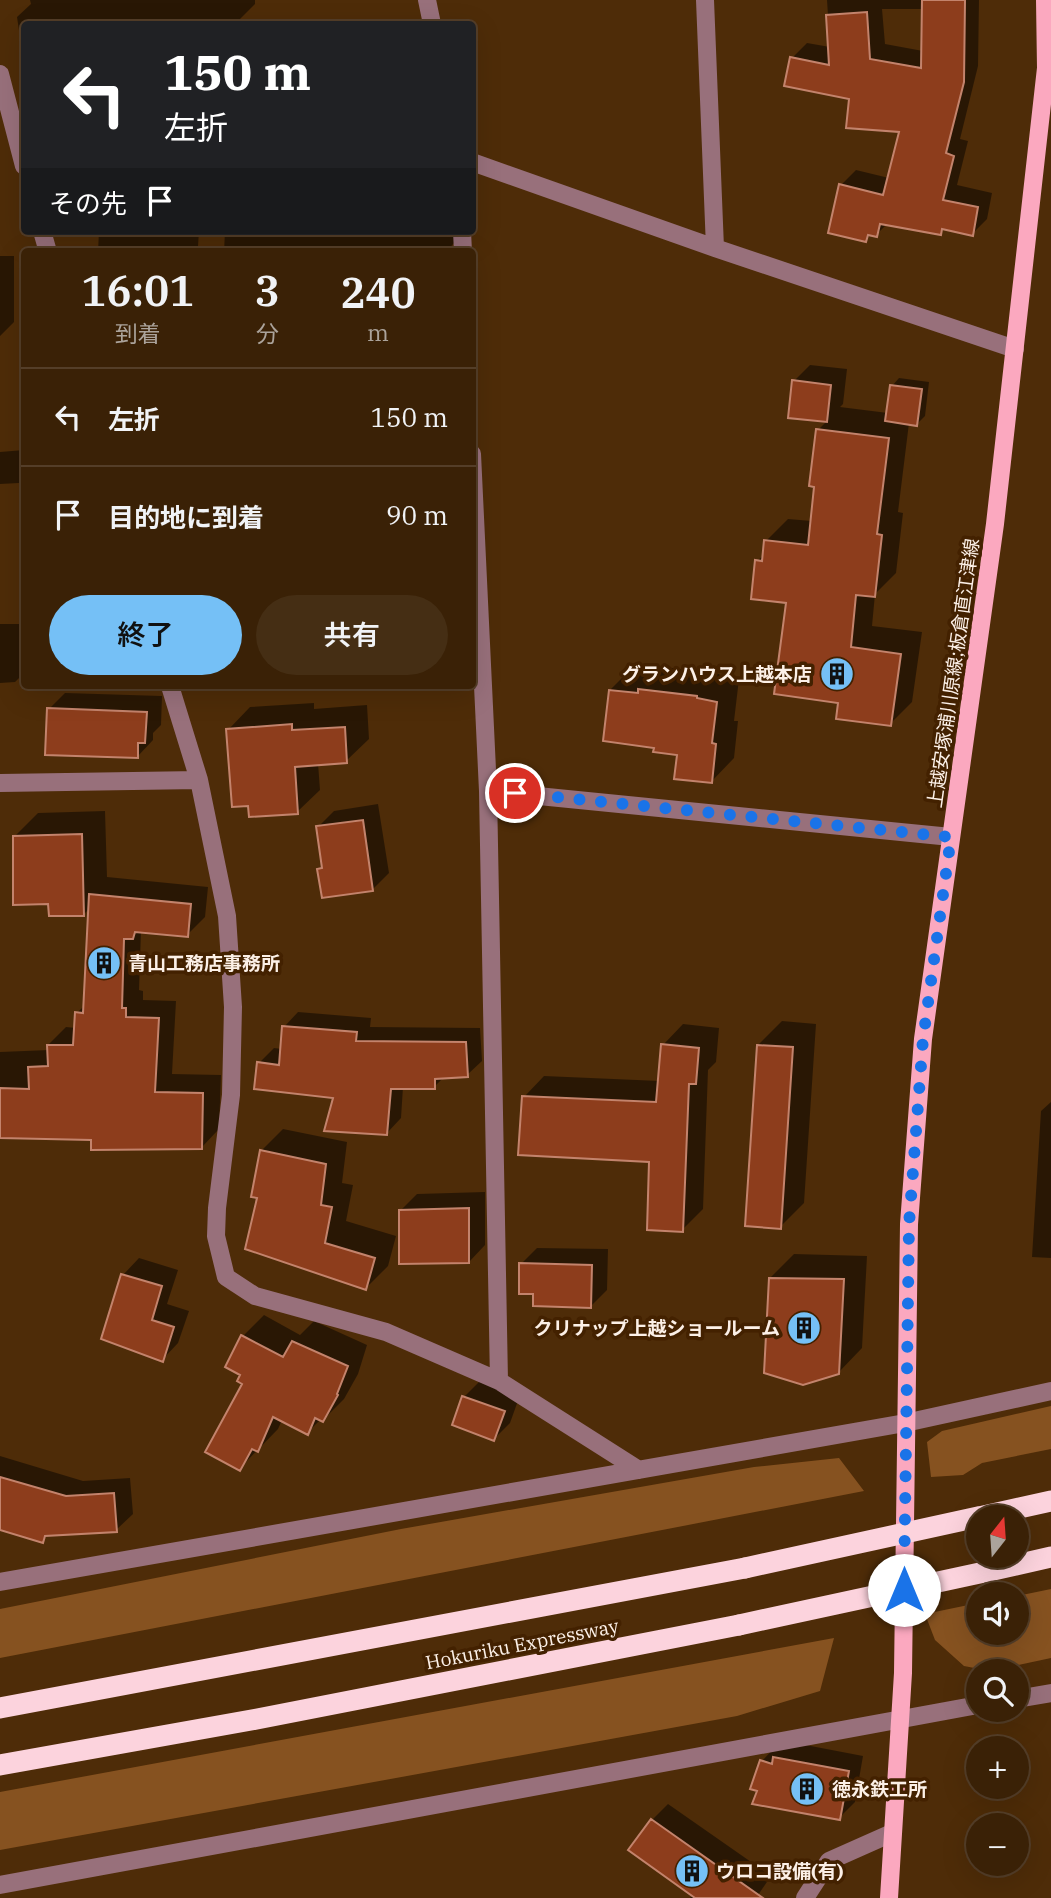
<!DOCTYPE html>
<html lang="ja">
<meta charset="utf-8">
<style>
:root{--surface:#3a2106;--page:#452e14;--text:#f1f3f6;--muted:#aba39b;--line:#543e28;--accent:#75c0f6}
body{margin:0;font-family:"IBM Plex Serif","Noto Sans JP",serif;background:var(--page);color:var(--text);height:100vh;display:flex;flex-direction:column;font-size:26px;white-space:nowrap}
*{box-sizing:border-box;margin:0}
p{font-size:23px;color:var(--muted)}
.icon{flex:none;width:38px;height:38px;fill:none;stroke:currentColor;stroke-width:2;stroke-linecap:round;stroke-linejoin:round}
.map{position:relative;flex:1;overflow:hidden}
.sheet{position:absolute;left:21px;top:248px;width:455px;height:441px;display:flex;flex-direction:column;background:var(--surface);border-radius:7px;box-shadow:0 7px 28px #0002,0 0 0 2px var(--line)}
.sheet>*{flex:none}
.banner{position:absolute;left:21px;top:21px;width:455px;height:214px;border-radius:7px;box-shadow:0 7px 28px #0002,0 0 0 2px var(--line);background:#202124;color:#fff;overflow:hidden}
.needle{width:46px;rotate:17deg}
.fabs{position:absolute;left:966px;top:1505px;display:grid;gap:14px}
.fabs a{display:grid;place-items:center;width:63px;height:63px;border-radius:50%;background:var(--surface);box-shadow:0 7px 28px #0002,0 0 0 2px var(--line);font-size:35px}
.pin{position:absolute;display:grid;place-items:center;width:60px;height:60px;color:#fff;margin:-30px;border:4px solid #fff;border-radius:50%;box-shadow:0 2px 7px #0007}
.me{position:absolute;width:77px;margin:-38px;rotate:0deg;stroke-linejoin:round;filter:drop-shadow(0 0 5px #0008)}
.turn{display:flex;align-items:center;gap:24px;height:147px;padding:0 28px;font-size:32px}
.turn .icon{width:91px;height:91px;stroke-width:2.5}
.turn b{display:block;font-size:49px;line-height:60px}
.then{display:flex;align-items:center;height:66px;padding:0 28px;background:#0003;gap:14px;font-size:26px}
.eta{display:flex;justify-content:space-evenly;align-items:center;height:119px;text-align:center}
.eta b{font-size:42px;font-weight:600;line-height:49px}
.primary-button{display:flex;gap:14px;margin-top:auto;padding:14px 28px}
.primary-button a{flex:1;height:80px;border-radius:42px;background:var(--accent);color:#111;font-size:28px;font-weight:600;line-height:80px;text-align:center}
.primary-button a+a{background:var(--page);color:var(--text)}
ul{padding:0;list-style:none}
li{display:flex;align-items:center;gap:21px;height:98px;padding:0 28px;border-top:2px solid var(--line)}
li div{flex:1}
li b{display:block;font-size:26px}
li em{font-style:normal}
.map>svg:first-child{display:block}
</style>
<div class="map">
<svg width="1051" height="1898" viewBox="0 0 1051 1898">
<rect width="100%" height="100%" fill="#4e2c08"/>
<path fill="#865220" d="M1051,1406V1449L982,1463L963,1475L931,1477L927,1442L942,1431Z
M839,1458L864,1491L0,1658V1609L401,1529L754,1467Z
M1051,1589V1658L990,1671L964,1666L935,1640L925,1614L978,1603V1633H1017V1596Z
M834,1638L820,1691L737,1716L0,1850V1792Z"/>
<path fill="#0007" fill-rule="evenodd" d="M30,0H255V4L237,22L225,21V24H24V50L22,51L17,17L31,4Z
M827,0H979L978,66L960,139L968,141L957,185L992,193L987,219L972,234L945,228L940,233L888,223L876,235L871,234L865,240L841,185L856,170L889,178L901,131L792,58L807,43L830,47ZM882,9H924L923,51L885,44Z
M99,231H199L198,246L193,252H98Z
M225,231H461L454,243L446,252H224Z
M0,256H14V322L0,336Z
M810,365L847,369L843,404L840,407L888,413L892,386L899,378L929,382L925,416L917,424L909,423L898,512L903,513L896,573L875,594L872,626L922,632L912,702L890,724L840,701L788,601L757,561L765,554L766,541L788,519L812,521L818,430L827,421L794,381Z
M24,450V478L19,483L0,484V452Z
M0,624H24V673L15,682L0,683Z
M633,667L659,670L663,667L720,674L719,675L739,679L734,721H738L734,758L711,782L679,754L656,746L610,690Z
M65,693L162,696L161,725L153,733V740L137,757L49,709Z
M314,703V709L367,705L369,739L346,761L318,763L320,790L297,812L249,804L228,730L250,707Z
M378,804L389,873L373,889L319,870L324,865L318,827L334,811Z
M105,811L107,877L208,887L205,917L187,935L141,931L139,990L143,991V1000L176,1001L172,1074L221,1075L219,1129L202,1147L93,1139L0,1136V1052L49,1050L48,1045L66,1027L76,1028L77,1013L85,1005L90,908L84,914L50,902L14,837L38,813Z
M298,1012L371,1018L370,1027L480,1028L482,1061L467,1075L444,1077L434,1087H403L401,1118L387,1133L336,1096L259,1063L274,1048L282,1049L284,1027Z
M782,1021L816,1024L804,1203L780,1227L758,1045Z
M683,1024L719,1028L716,1062L708,1070L703,1209L682,1230L651,1161L524,1097L544,1076L660,1081L663,1045Z
M1051,1102V1258L1032,1257L1041,1111Z
M283,1129L347,1142L342,1183L353,1185L346,1221L396,1236L388,1266L366,1288L259,1197L261,1151Z
M485,1192V1245L469,1262L400,1211L417,1194Z
M537,1248L608,1249L607,1290L591,1306L521,1264Z
M794,1254L867,1256L862,1348L838,1373L770,1278Z
M139,1258L178,1270L167,1304L189,1311L178,1343L162,1360L123,1275Z
M264,1315L300,1335L314,1321L367,1345L358,1374L344,1399L323,1420L321,1419L308,1432L282,1420L278,1429L240,1468L245,1384L243,1375L228,1366L243,1336Z
M480,1381L520,1395L510,1423L494,1439L464,1397Z
M0,1456L83,1481L130,1478L133,1514L116,1530L49,1534L42,1541L0,1528Z
M790,1742L863,1756L855,1802L839,1818L759,1790L762,1761L777,1745Z
M668,1804L771,1876L756,1898H690L693,1894L652,1820Z"/>
<path fill="#8d3d1c" stroke="#c3836c" stroke-width="2" d="M922,0H965L964,82L946,153L954,156L943,200L978,207L973,236L942,229L941,235L880,224L877,237L868,235L866,242L828,233L839,184L883,195L899,132L846,128L849,99L784,86L790,57L829,65L826,15L867,12L870,59L921,68Z
M792,380L831,385L827,422L788,418Z
M890,385L922,389L917,426L885,421Z
M816,429L889,438L877,534L882,535L875,597L856,595L851,647L901,654L891,726L836,719L838,703L774,694L786,603L751,599L755,560L762,561L764,540L808,545L814,487L809,486Z
M638,689L697,696V698L717,702L712,743L716,744L712,783L674,779L677,755L653,752L654,748L603,741L609,690L638,693Z
M47,708L147,712L145,743H138V758L45,755Z
M292,724V730L345,727L347,763L295,767L298,814L249,817L248,806L232,807L226,729Z
M363,820L373,891L322,898L317,869L322,868L316,826Z
M82,834L84,916H49L48,904L13,905V836Z
M89,894L191,904L188,937L135,932L133,939H124L122,1008H126V1017L159,1018L155,1092L203,1093L202,1149L91,1150V1140L0,1138V1088L29,1089L28,1067L48,1066L47,1045H73L75,1012L83,1013Z
M282,1026L357,1032L356,1041L466,1042L468,1077L435,1079V1089H391L387,1135L324,1131L333,1098L254,1089L257,1062L279,1065Z
M661,1044L699,1048L696,1084H689L683,1232L647,1230L649,1162L518,1155L522,1096L656,1102Z
M757,1045L793,1047L781,1229L745,1226Z
M260,1150L326,1164L321,1205L332,1207L325,1243L375,1258L366,1290L245,1249L257,1198L251,1197Z
M469,1208V1263L399,1264V1210Z
M519,1263L592,1265L591,1308L533,1306V1294H519Z
M121,1274L162,1286L152,1320L174,1327L163,1362L101,1339Z
M769,1278L844,1279L839,1374L803,1385L764,1373Z
M241,1335L283,1357L292,1341L348,1366L337,1394L338,1395L323,1422L315,1418L308,1435L273,1417L258,1452L252,1449L240,1471L205,1452L242,1384L237,1381L240,1375L225,1367Z
M462,1396L505,1411L494,1441L452,1425Z
M0,1477L66,1496L114,1493L117,1532L45,1536L43,1543L0,1530Z
M773,1757L849,1771L840,1820L752,1804L757,1791L750,1789L760,1760L772,1764Z
M651,1819L763,1898H695L628,1850Z"/>
<g fill="none" stroke-linecap="round" stroke-linejoin="round">
<path stroke="#98707b" stroke-width="18" d="M427,0L432,24
M705,0L715,248
M0,74L24,166
M472,162L715,248L1015,349
M42,231L48,252
M462,231L463,252
M472,454L488,791L499,1381
M170,686L199,780L227,916L233,1007L231,1095L217,1208L216,1236L226,1277L255,1296L386,1332L499,1381L639,1470
M0,783L199,780
M488,791L951,837
M0,1582L905,1423L1051,1391
M1017,1699L1051,1693
M0,1885L978,1705
M805,1898L829,1861L892,1833"/>
<path stroke="#fba8bf" stroke-width="18" d="M889,1898L903,1673L909,1224L923,1039L995,524L1046,68L1045,0"/>
<path stroke="#fcd3dd" stroke-width="21" d="M979,1517L1051,1501
M989,1571L1051,1557
M0,1708L745,1568
M0,1765L257,1719L739,1625"/>
<path stroke="#fcd3dd" stroke-width="21" d="M745,1568L978,1517
M739,1625L989,1571"/>
</g>
<g fill="none" stroke-linecap="round" stroke-linejoin="round">
<path stroke="#1a73e8" stroke-width="12" stroke-dasharray="0 21.6" d="M515,793L951,837L923,1039L909,1224L904,1590"/>
</g>
<defs>
<g id="building-disc" transform="scale(1.75)"><circle r="9.5" fill="#75c0f6" stroke="#432100"/><path d="M-4-6H4V6H1V3H-1V6H-4ZM-2.5-4.3h1.7v1.8h-1.7ZM.8-4.3h1.7v1.8H.8ZM-2.5-1h1.7V.8h-1.7ZM.8-1h1.7V.8H.8Z" fill="#111"/></g>
</defs>
<g fill-rule="evenodd">
<use href="#building-disc" x="837" y="674"/>
<use href="#building-disc" x="104" y="963"/>
<use href="#building-disc" x="804" y="1328"/>
<use href="#building-disc" x="807" y="1789"/>
<use href="#building-disc" x="692" y="1871"/>
</g>
<g text-anchor="middle" stroke-width="7" stroke-linejoin="round" paint-order="stroke">
<g font-size="19" fill="#fcf0e7" stroke="#432100">
<text transform="translate(953 673) rotate(-82)" y="7">上越安塚浦川原線;板倉直江津線</text>
<text transform="translate(522 1644) rotate(-11)" y="7">Hokuriku Expressway</text>
</g>
<g font-size="19" font-weight="bold" fill="#fcf0e7" stroke="#432100" text-anchor="start">
<text x="812" y="681" text-anchor="end">グランハウス上越本店</text>
<text x="128" y="970">青山工務店事務所</text>
<text x="780" y="1335" text-anchor="end">クリナップ上越ショールーム</text>
<text x="832" y="1796">徳永鉄工所</text>
<text x="716" y="1878">ウロコ設備(有)</text>
</g>
</g>
</svg>
<div class="fabs">
<a><svg class="needle" viewBox="-14 -14 28 28"><path d="M0-13l5 13h-10z" fill="#e53935"/><path d="M0 13l5-13h-10z" fill="#aba39b"/></svg></a>
<a><svg class="icon" aria-label="sound" viewBox="0 0 24 24"><path d="M4 9h4l5-4v14l-5-4H4zM17 9q2 3 0 6"/></svg></a>
<a><svg class="icon" aria-label="search" viewBox="0 0 24 24"><circle cx="10" cy="10" r="6"/><path d="M15 15l6 6"/></svg></a>
<a>+</a>
<a>−</a>
</div>
<div class="pin" style="left:515px;top:793px;background:#d93025"><svg class="icon" aria-label="arrive" viewBox="0 0 24 24"><path d="M6 21V4h12l-3 4 3 4H6"/></svg></div>
<svg class="me" style="left:904px;top:1590px" viewBox="-20 -20 40 40"><circle r="19" fill="#fff"/><path d="M0-13L10 11 0 6-10 11z" fill="#1a73e8"/></svg>
<div class="banner">
<div class="turn"><svg class="icon" aria-label="left" viewBox="0 0 24 24"><path d="M17 20v-9H6M10 6l-5 5 5 5"/></svg><div><b>150 m</b>左折</div></div>
<div class="then">その先<svg class="icon" aria-label="arrive" viewBox="0 0 24 24"><path d="M6 21V4h12l-3 4 3 4H6"/></svg></div>
</div>
<section class="sheet">
<div class="eta">
<div><b>16:01</b><p>到着</p></div>
<div><b>3</b><p>分</p></div>
<div><b>240</b><p>m</p></div>
</div>
<ul>
<li><svg class="icon" aria-label="left" viewBox="0 0 24 24"><path d="M17 20v-9H6M10 6l-5 5 5 5"/></svg><div><b>左折</b></div><em>150 m</em></li>
<li><svg class="icon" aria-label="arrive" viewBox="0 0 24 24"><path d="M6 21V4h12l-3 4 3 4H6"/></svg><div><b>目的地に到着</b></div><em>90 m</em></li>
</ul>
<div class="primary-button"><a>終了</a><a>共有</a></div>
</section>
</div>
